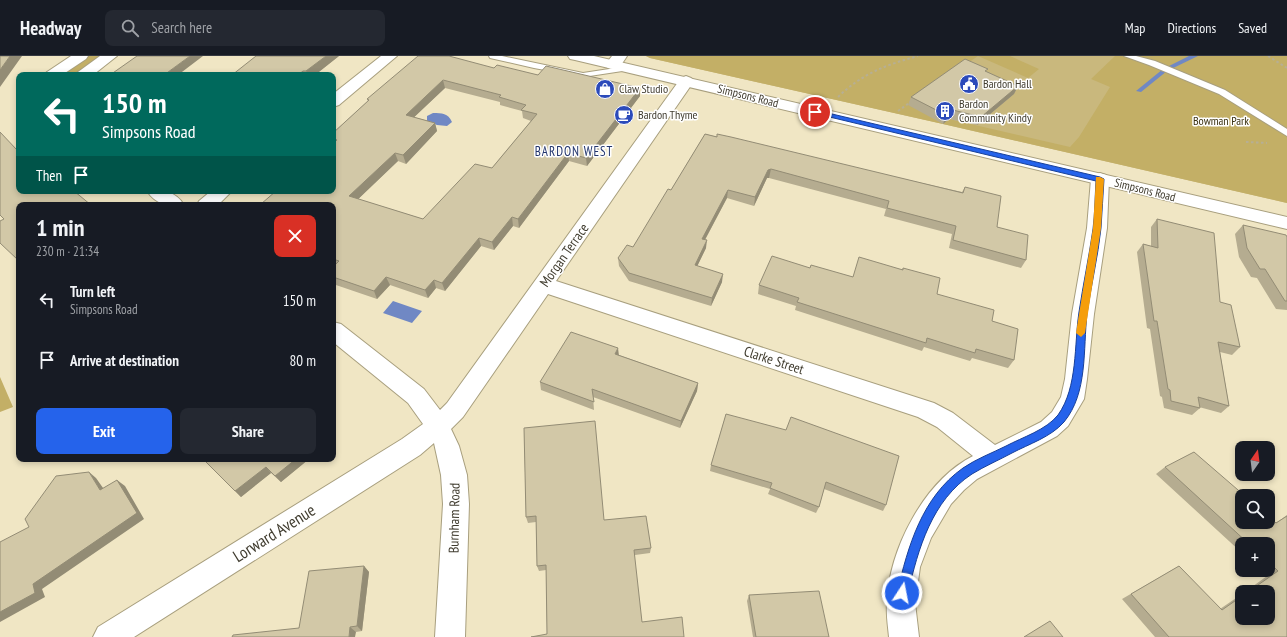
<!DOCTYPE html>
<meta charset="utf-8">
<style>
:root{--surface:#171b24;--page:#242831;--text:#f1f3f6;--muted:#9ea1a6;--line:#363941;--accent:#2563eb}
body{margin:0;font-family:"PT Sans Narrow",sans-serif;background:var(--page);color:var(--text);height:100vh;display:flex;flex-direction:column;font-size:15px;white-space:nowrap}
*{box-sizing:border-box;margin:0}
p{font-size:13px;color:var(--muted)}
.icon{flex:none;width:22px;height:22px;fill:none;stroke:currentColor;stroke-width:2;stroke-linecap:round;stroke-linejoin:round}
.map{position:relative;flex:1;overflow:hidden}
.side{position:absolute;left:16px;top:146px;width:320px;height:260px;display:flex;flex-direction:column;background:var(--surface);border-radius:8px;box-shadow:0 2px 6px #0003}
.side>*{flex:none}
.banner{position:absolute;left:16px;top:16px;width:320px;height:122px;border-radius:8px;box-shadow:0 2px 6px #0003;background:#00695c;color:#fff;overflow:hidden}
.needle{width:26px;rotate:14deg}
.buttons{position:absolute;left:1235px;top:385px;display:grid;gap:8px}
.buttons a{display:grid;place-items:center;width:40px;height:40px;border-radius:8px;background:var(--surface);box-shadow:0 2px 6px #0003;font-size:20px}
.pin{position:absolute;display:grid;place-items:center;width:34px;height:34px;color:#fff;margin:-17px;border:2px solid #fff;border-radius:50%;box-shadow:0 1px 4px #0007}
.me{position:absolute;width:44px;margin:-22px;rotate:11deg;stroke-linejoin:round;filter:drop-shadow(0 0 3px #0008)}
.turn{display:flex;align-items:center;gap:14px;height:84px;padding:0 20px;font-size:18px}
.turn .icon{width:52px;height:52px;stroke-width:2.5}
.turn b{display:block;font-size:28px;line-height:34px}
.then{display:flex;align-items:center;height:38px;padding:0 20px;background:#0003;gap:8px;font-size:15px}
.round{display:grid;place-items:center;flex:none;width:42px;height:42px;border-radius:8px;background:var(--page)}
.head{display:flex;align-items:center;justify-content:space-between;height:68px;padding:0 20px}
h1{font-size:24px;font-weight:700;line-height:30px}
.button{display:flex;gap:8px;margin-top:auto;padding:8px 20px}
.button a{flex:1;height:46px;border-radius:8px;background:var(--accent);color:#fff;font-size:16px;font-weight:700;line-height:46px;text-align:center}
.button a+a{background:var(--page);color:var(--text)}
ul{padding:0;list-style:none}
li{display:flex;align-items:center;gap:12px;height:60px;padding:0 20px}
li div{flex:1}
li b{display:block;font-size:15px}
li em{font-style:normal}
header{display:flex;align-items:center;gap:24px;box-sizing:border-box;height:56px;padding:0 20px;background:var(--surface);border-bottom:1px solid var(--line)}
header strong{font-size:19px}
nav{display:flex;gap:22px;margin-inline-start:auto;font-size:14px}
.search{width:280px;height:36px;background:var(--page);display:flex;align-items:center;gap:10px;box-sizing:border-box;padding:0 14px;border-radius:8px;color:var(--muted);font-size:15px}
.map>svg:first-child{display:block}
</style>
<header>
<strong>Headway</strong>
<div class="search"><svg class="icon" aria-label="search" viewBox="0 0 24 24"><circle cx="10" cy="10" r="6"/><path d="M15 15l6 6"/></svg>Search here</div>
<nav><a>Map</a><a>Directions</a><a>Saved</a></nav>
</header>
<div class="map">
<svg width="1287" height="581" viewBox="0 0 1287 581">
<rect width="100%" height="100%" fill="#f0e6c4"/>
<path fill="#c9b87d" d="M646,0H1287V147L943,68L650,2Z"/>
<path fill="#c3af66" d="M86,0H101L74,19H57Z
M646,0H1010L1039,13L1028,22L978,0L940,26L943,68L949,63L1070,91L1079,81L1110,31L1091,23L1115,0H1287V147L943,68L650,2Z
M0,321L13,351L0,356Z"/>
<path fill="#7088c4" d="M433,57C442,57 448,57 452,66L447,70L437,69L427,65V60Z
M393,245L422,255L412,267L383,257Z"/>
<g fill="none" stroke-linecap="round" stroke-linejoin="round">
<path fill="#7088c4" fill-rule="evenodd" d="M1189,0H1198L1167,15L1141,36L1136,35L1163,13Z"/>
<g stroke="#a89f7e" stroke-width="2">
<path id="service" d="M489,0H502L583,17L629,10L633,12L629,14L583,21L534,12L490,2Z
M1124,0H1136L1155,5L1225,34L1287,73V80L1219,38L1149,9Z"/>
</g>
<g stroke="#a89f7e" stroke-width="2">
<path id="minor" d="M71,0H88L86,3L62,19H44L47,16Z
M100,0H117L93,19H75L78,16Z
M381,0H397L339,49L333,51V38Z
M612,0H627C622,8 618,15 608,12L605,9Z
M686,20L691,22L694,25L556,225L934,347L953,357L995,389L1041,366L1052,356L1061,341L1065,323L1072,258L1087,172L1091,123L1094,119L1100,117L1106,119L1109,123L1107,172L1094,258L1087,323L1084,343L1068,370L1057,380L977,423L964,434L951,448L931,482L920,511L915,547L919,581H889C888,570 886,559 887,547C889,493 924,425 973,400L937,371L918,361L548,238L463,361L451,373L459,390L467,419L469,448L465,581H435L443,448L441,419L434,387L420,399L134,581H93L98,571L402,383L423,368L408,347L333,286V266L341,268L424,333L440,354L447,347L681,22Z
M147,135C163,135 175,134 184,149C168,149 157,150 147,135Z
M211,135H232L218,149H197L199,145Z"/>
</g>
<g stroke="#a89f7e" stroke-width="2">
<path id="secondary" d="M568,0H594L1287,161V173L575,4L570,3Z"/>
</g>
<path stroke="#b7af93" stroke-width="2" stroke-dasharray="2.5 2.5" stroke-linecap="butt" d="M1268,0L1287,12
M838,41C863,17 886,9 918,0
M898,55L912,45
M1246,86L1267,87"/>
<use href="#service" fill="#fff" fill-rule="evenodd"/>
<use href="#minor" fill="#fff" fill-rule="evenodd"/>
<use href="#secondary" fill="#fff" fill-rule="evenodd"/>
</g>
<path fill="#b5ac90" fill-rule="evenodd" d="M339,0L315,19H232Z
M494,12L538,19L640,32V40L587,110L569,105L519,172L513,170L494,194L481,190L445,235L436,232L428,242L390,229L377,243L333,228V211L334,210H333V149H262L261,148L333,135V77L368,45L367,43ZM445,32L500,46V49L522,55L523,62L531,65L492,112L423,163L358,143L398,105L406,108L437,75L435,67L414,61Z
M987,16L1018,30L1014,38L977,69L949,63L943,68L908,49L911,41Z
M705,78L962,136L965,131L997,171L1026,204L1021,212L949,192L952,178L884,160L886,153L769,122H767L754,150L727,142L705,184L706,192L697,210L722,226L711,250L629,225L619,210L618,202L633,191L671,134Z
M1157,163L1220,246L1240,291L1232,299L1220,296L1229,350L1221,357L1199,351L1200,352L1192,359L1164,352L1162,341L1160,340L1150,273L1147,272L1137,196L1143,188L1151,190V171Z
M1243,169L1287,181V254L1276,253L1257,222L1251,221L1239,201L1235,178Z
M810,212L853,221L902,214L903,212L937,238L992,265L1014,304L1008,312L972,302L970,305L924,291L922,295L795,254L796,250L758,238L759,229Z
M619,299L698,327L697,335L680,372L593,341L594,354L541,334L540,326Z
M726,358L886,449L883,455L824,433L819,451L816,457L768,438L770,433L710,415L711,409Z
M524,372L604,464L651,492L650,497L635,499L547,578L546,514L539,515L537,510L536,466L528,467L526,461Z
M203,403H309L281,426L271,417L241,441Z
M1165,411L1276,467L1287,459V581H1155L1122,543L1179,510L1220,553L1242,538V562L1268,536H1245L1267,520L1260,514H1268V488H1242V497L1156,418Z
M364,510L369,516L362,575L356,576L299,572Z
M749,539L829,581H753L747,545Z"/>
<path fill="#938c75" d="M10,0H22L0,31V14Z
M190,0H203L178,19H164Z
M326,0H339L315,19H308L306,15Z
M303,15L305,19H298Z
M443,24L445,32L408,67L406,59Z
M1018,30L1014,38L977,69L981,61Z
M640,32V40L587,110L586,102Z
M953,54L949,63L943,68L946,59Z
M435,67L437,75L406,108L403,99Z
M395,97L398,105L352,149L349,140Z
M568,97L569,105L519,172L518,163Z
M771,113L769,122H767L754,150L755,141L768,114Z
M728,134L727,142L701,191L702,183Z
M512,161L513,170L494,194L492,186Z
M479,182L481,190L445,235L442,227Z
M707,184L706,192L694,217L695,209Z
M723,218L722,226L711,250L712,242Z
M386,221L390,229L377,243L374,235Z
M434,224L436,232L428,242L425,234Z
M618,292L619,300L615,298Z
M698,327L697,335L680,372L681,365Z
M296,403H309L281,426L275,420Z
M266,411L271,417L241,441L235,435Z
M89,416L96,422L108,439L100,434Z
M117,424L125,430L144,463L42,533L45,541L0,566V556L33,528Z
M364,510L369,516L362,575L357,570Z
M350,571L356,576L355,581H349Z"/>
<path fill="#d2c8a7" stroke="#938c75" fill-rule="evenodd" d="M0,0H10L0,14Z
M137,0H190L164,19H110Z
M256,0H326L306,15H303L298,19H232Z
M418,0H449L494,12L497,9L538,19L546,10L640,32L586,102L568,97L518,163L512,161L492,186L479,182L442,227L434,224L425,234L386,221L374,235L333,221V211L339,205L333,203V149H265L261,148L276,135H333V87L337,84L333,82V77L369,44L367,43ZM443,24L501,39L499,41L526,49L521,54L537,58L492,112L475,108L423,163L349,140L395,97L403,99L435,67L406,59Z
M965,3L988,13L985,15L1018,30L981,61L953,54L946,59L911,41Z
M0,76L17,94L19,93V135H74L91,149H19V204H18L0,187V165L4,163L0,159Z
M705,78L717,81V78L731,81L963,137L965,131L1001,140L997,171L1028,179L1026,204L953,184L956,170L887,152L889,145L771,113L768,114L755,141L728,134L702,183L707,184L695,209L723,218L712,242L629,217L618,202L627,189L633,191L668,133L671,134Z
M1157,163L1214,177L1220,246L1231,249L1240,291L1218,286L1229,350L1198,341L1200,352L1171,345L1170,334L1168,333L1157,265H1154L1143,188L1158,192Z
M1243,169L1286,179L1287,181V245H1285L1265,213H1260L1247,192Z
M772,200L810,212L811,209L853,221L859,201L903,214V212L940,222L937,238L994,254L992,265L1018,273L1014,304L976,293L975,297L927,282L926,287L797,246L799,242L759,229Z
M571,276L618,292L615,298L698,327L681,365L592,333L594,346L540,326Z
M726,358L786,374L791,361L899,400L886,449L826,426L819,451L770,432L772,427L711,409Z
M595,365L604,464L646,460L651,492L634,494L642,566L682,561L684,581H531L547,578L546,509L537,510L536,460L526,461L524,372Z
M1194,396L1245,440H1242V466H1268V460L1276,467L1287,460V581H1169L1131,538L1179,510L1222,554L1242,540V562H1268V536H1248L1278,515L1268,505V488H1249L1165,411Z
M203,403H296L275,420L266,411L235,435Z
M89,416L100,434L117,424L137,457L33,528L35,537L0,556V486L29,471L25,463L56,420Z
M364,510L357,570L350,571L349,581H232L233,579L299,572L309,515Z
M819,535L829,581H756L749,539Z
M1050,565L1063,581H1024Z"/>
<path fill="#2563eb" stroke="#184099" d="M815,54L1100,121L1104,123C1103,139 1102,156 1101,172C1098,201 1091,229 1087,258C1083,293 1088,337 1064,366C1051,381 1029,388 1012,397C999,404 985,410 972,418C932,444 918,493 908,537L907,541L902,543L898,541L897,537C908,490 922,441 963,412C976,403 992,397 1006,390C1023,381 1046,374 1058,359C1078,331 1074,289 1079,256C1083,229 1089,201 1093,173C1095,157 1095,141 1096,125L813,57V55Z"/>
<path fill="#f59e0b" d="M1096,121H1100L1104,123L1101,172L1085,277L1081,281L1076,277L1093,172Z"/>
<defs>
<g id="civic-disc" transform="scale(1)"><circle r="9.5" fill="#2b4aba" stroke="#fff"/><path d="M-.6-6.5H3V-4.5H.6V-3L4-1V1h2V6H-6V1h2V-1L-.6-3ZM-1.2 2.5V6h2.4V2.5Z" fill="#fff"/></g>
<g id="shop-disc" transform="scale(1)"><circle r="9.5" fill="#2b4aba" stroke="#fff"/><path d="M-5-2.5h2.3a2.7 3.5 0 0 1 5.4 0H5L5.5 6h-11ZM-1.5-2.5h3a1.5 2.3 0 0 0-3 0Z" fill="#fff"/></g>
<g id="building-disc" transform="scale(1)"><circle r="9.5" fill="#2b4aba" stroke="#fff"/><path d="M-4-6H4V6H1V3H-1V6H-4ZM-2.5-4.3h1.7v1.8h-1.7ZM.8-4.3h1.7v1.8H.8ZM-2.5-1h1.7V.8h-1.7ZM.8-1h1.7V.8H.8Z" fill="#fff"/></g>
<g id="cafe-disc" transform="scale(1)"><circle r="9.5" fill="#2b4aba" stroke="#fff"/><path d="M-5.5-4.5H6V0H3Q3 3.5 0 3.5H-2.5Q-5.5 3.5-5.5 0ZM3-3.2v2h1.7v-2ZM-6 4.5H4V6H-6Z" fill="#fff"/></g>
</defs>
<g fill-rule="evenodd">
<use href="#civic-disc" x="969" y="28"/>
<use href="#shop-disc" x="605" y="33"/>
<use href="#building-disc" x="945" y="55"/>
<use href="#cafe-disc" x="624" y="59"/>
</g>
<g text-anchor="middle" stroke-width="3" stroke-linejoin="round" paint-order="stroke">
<g font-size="12" fill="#403c2f" stroke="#fff" text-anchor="start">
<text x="983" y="32">Bardon Hall</text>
<text x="619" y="37">Claw Studio</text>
<text x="959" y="52">Bardon<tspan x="959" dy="14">Community Kindy</tspan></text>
<text x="638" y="63">Bardon Thyme</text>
</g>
<g font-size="12" fill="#403c2f" stroke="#fff">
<text transform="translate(748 40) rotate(14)" y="4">Simpsons Road</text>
<text transform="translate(1145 134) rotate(14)" y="4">Simpsons Road</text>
</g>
<g font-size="12" fill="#3b3212" stroke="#fff">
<text x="1221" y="69">Bowman Park</text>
</g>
<g font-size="13" letter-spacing="1" fill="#22356d" stroke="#fff">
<text x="574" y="100">BARDON WEST</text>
</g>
<g font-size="14" fill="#403c2f" stroke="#fff">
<text transform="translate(564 199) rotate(-55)" y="5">Morgan Terrace</text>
<text transform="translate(774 304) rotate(18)" y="5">Clarke Street</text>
<text transform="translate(454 462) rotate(-89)" y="5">Burnham Road</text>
</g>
<g font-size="17" fill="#403c2f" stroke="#fff">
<text transform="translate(274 477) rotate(-32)" y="6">Lorward Avenue</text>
</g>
</g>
</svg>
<div class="buttons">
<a><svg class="needle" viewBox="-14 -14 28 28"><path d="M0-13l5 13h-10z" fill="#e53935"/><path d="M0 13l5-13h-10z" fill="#9ea1a6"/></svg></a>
<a><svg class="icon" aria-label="search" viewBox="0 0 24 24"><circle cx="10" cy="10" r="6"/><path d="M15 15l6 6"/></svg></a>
<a>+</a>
<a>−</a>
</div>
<div class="pin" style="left:815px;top:56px;background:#d93025"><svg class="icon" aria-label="arrive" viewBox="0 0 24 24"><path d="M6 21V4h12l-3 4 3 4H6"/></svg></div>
<svg class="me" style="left:902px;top:537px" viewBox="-20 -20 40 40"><circle r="17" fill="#2563eb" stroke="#fff" stroke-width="3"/><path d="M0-11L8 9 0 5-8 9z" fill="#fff"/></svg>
<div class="banner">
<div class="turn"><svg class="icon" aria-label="left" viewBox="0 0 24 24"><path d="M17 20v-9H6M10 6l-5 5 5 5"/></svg><div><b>150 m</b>Simpsons Road</div></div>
<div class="then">Then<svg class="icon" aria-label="arrive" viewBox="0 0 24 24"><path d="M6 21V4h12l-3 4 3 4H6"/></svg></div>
</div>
<section class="side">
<div class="head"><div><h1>1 min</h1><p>230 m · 21:34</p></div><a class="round" style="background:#d93025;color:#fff"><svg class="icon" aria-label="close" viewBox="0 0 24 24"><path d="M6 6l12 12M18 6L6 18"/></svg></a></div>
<ul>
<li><svg class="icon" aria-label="left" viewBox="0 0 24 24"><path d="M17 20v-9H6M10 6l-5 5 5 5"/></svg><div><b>Turn left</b><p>Simpsons Road</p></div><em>150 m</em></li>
<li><svg class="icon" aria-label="arrive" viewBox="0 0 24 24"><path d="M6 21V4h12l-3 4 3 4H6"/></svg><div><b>Arrive at destination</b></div><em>80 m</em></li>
</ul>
<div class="button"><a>Exit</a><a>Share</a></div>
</section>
</div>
